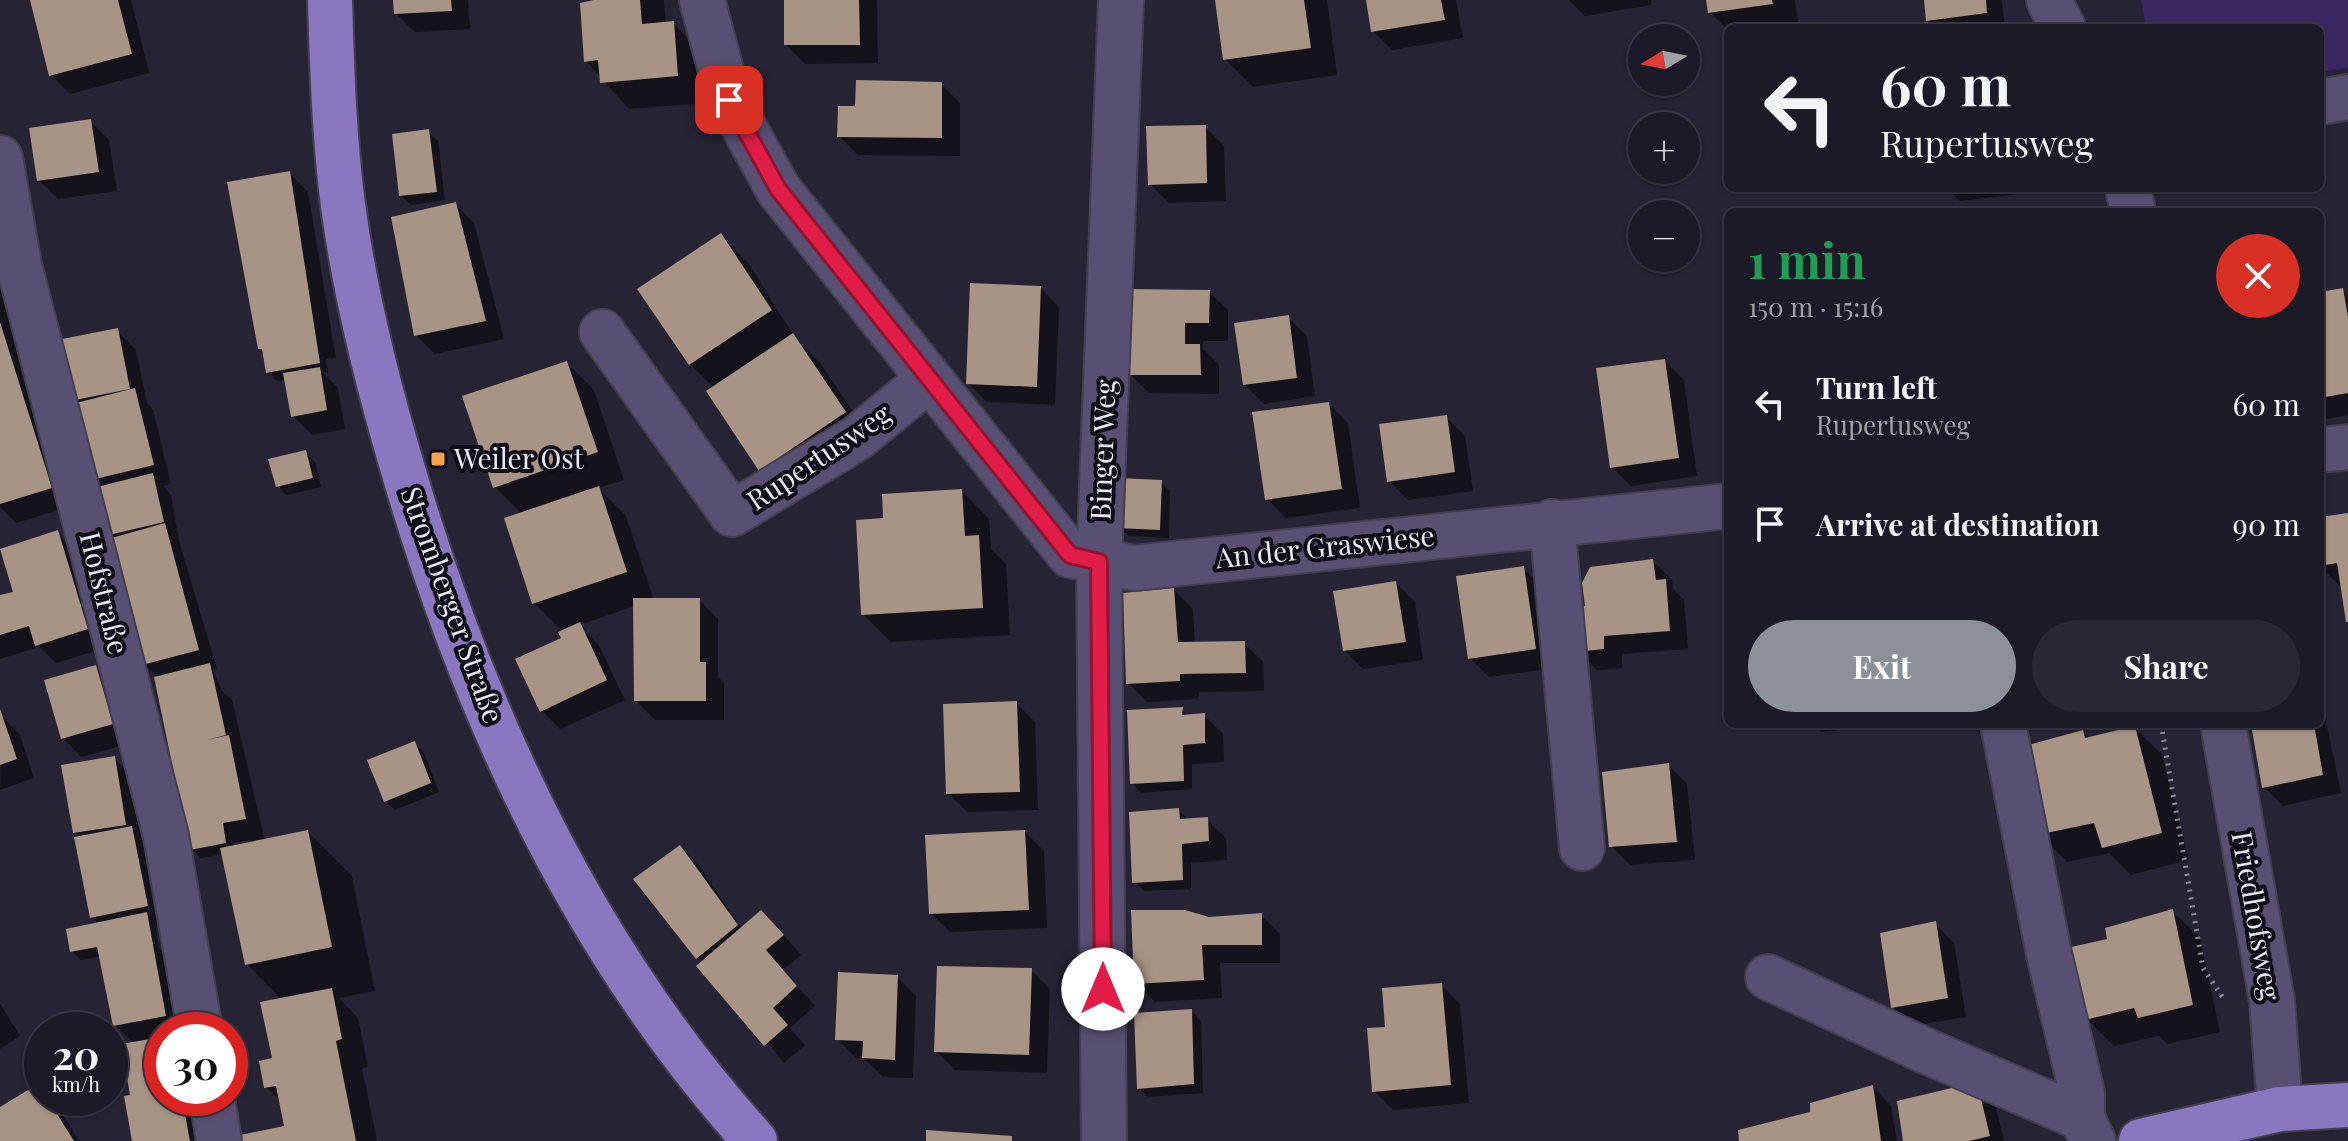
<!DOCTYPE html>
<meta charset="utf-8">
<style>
:root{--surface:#1c1a27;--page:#292733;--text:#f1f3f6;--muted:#a0a1a7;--line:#3a3844;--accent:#8c9099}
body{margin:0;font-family:"Playfair Display",serif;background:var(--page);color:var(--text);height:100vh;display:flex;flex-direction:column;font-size:30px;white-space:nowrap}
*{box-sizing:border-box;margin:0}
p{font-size:26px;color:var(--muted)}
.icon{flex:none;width:44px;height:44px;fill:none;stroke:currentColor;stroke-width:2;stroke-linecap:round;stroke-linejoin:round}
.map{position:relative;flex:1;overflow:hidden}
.sheet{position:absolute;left:1724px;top:208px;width:600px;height:520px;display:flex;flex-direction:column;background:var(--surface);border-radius:12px;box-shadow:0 2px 6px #0004,0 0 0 2px var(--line)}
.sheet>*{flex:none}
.top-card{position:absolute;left:1724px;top:24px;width:600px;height:168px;border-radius:12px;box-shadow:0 2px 6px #0004,0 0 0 2px var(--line);background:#1c1a27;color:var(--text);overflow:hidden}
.needle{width:52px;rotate:260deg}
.controls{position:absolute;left:1628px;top:24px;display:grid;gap:16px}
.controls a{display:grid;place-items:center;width:72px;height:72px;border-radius:50%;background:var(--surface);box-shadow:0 2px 6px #0004,0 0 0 2px var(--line);font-size:40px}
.speed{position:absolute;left:24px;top:1012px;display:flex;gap:16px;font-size:40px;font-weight:700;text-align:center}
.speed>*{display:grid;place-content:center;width:104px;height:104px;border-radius:50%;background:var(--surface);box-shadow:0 2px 6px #0004,0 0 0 2px var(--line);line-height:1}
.speed small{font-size:20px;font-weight:400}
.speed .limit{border:12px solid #d22;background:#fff;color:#111}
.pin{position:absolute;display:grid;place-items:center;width:68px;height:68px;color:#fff;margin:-34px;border-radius:16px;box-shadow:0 4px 12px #0006}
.me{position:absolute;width:88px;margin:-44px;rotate:0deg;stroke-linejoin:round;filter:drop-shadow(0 0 6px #0008)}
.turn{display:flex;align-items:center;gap:28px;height:168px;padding:0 24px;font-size:36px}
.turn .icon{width:104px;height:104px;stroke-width:2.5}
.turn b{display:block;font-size:56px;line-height:68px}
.round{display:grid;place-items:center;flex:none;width:84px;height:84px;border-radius:42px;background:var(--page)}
.head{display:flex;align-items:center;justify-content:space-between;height:136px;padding:0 24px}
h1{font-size:48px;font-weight:700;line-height:60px;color:#1e9e55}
.action{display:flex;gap:16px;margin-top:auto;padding:16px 24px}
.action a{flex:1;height:92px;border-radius:48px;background:var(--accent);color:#fff;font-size:32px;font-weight:700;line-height:92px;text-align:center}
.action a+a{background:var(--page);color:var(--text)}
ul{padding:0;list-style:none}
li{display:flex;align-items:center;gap:24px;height:120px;padding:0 24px}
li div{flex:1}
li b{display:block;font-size:30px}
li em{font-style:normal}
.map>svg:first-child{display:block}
</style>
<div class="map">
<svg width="2348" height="1141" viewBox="0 0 2348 1141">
<rect width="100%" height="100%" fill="#262334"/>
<path fill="#392761" d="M2141,0H2348V68L2320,72V28H2146Z"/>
<path fill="#0007" fill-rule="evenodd" d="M32,0H131L149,73L70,94L51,75Z
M395,0H468L470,29L415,32L396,14Z
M596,0H664L666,24L673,23L700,51L705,103L629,109L586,61Z
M786,0H877L878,63L805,64L786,45Z
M1217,0H1327L1337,75L1253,87L1225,59Z
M1368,0H1456L1463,38L1392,50L1373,31Z
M1569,0H1651V5L1585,16Z
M1708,0H1795L1799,28L1728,30L1710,12Z
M1926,0H2002L2005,28H1936L1928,20Z
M941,84L960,103V156L858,155L839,136Z
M90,121L109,140L117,191L58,199L39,180Z
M1205,127L1224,146L1226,201L1169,203L1150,184Z
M428,132L438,141L445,200L411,205L401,195Z
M289,173L308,192L336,358L326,359L328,372L323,373L338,388L345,429L312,435L293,416L286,380L277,381L268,372L264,353L260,348Z
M1946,188H2019V194L1960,201Z
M455,204L474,223L504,339L435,354L416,335Z
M721,235L748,263L796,339L820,363L872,440L788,497L761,470L714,388L690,364Z
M0,250L69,507L16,523L0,507Z
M1040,288L1059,307L1055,405L987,402L968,383Z
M2342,290L2348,296V415L2320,420V294Z
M1209,292L1228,310V341H1203V349L1219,365V394L1149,393L1130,374Z
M1288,318L1307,336L1315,396L1264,404L1245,385Z
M117,331L136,350L147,403L153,410L171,484L163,486L171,495L179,541L217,669L213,670L222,691L232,700L265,841L308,832L352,876L375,991L339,998L358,1018L368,1067L362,1068L377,1141H243L286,1128L281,1102L266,1087L274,1060L282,1000L247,964L224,854L201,858L192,849L156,676L144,664L116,539L111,534L99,486L93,479L72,400ZM250,840L251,843L234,847L233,843Z
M1665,361L1684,380L1697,476L1631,486L1612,467Z
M567,363L594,390L624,480L598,488L626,516L654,600H699L718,619V677L724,683V720H655L636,701L635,606L579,625L598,644L625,700L560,729L542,711L563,632L534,603L506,520L522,514L495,487Z
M1329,404L1348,423L1360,508L1286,518L1267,499Z
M1446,417L1465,436L1473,491L1408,500L1389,481Z
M305,453L315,462L321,487L287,495L277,486Z
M1161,482L1170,491L1169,538L1128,536L1119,527Z
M962,491L989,519L991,549L1006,564L1010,635L891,642L863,614Z
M2348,515V620L2343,589L2320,566V519Z
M57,533L76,552L106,648L56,663L39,647L0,659V597L15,593Z
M1653,561L1672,580L1673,589L1684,600L1688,649L1622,654V668L1597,670L1578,651L1587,608Z
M1523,568L1542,587L1554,668L1489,677L1470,658Z
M1396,583L1415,602L1423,660L1363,669L1344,650Z
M1174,590L1193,609L1195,644L1244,643L1263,662L1264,691L1199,692L1198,699L1147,702L1128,683Z
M95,667L114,686L131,743L81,757L63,738Z
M2320,692L2341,793L2283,806L2264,787L2253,724H2320Z
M1016,703L1035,722L1038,810L967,812L948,793Z
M1182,710L1189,717L1204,715L1223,734L1224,762L1192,764V789L1141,793L1132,783Z
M2,716L20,735L34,778L0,790Z
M1812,724H1889L1821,732Z
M2135,728L2162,755L2189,860L2131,875L2109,853L2067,862L2039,834L2083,732L2089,739Z
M415,743L424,753L439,792L395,810L385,801Z
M114,758L133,777L143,840L151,847L166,925L156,927L159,948L169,958L183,1030H162V1098H189L198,1107L204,1141H134V1044L115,1025L101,956L81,960L72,951L99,924L92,917L81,838L75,832Z
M1668,765L1687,784L1695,860L1630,865L1611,846Z
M1179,811L1189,820H1207L1226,838L1227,860L1191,863V889L1144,891L1134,882Z
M1025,832L1044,851L1047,928L950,932L931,913Z
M680,847L699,866L742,929L780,931L801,955L783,970L815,1006L790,1028L805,1045L784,1063L691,949Z
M2172,911L2200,938L2220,1032L2167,1044L2159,1036L2114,1046L2087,1019L2110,940Z
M1261,915L1280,934V963H1220L1222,998L1155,1002L1136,983L1209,919Z
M1935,924L1954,943L1966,1017L1912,1026L1893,1007Z
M1031,970L1050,989L1047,1073L955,1070L936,1051Z
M897,977L916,996L913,1078L883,1077L865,1059L856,1058L837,1039Z
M1441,985L1460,1004L1469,1103L1393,1110L1374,1091L1387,1029Z
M0,1003L20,1036L0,1049Z
M1192,1011L1201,1021L1203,1093L1148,1097L1139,1088Z
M1977,1085L1995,1104L2004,1141H1905Z
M38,1086L42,1098H49L57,1105L79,1141H0V1110Z
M1873,1087L1891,1106L1897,1141H1741Z"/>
<path fill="#a79484" d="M30,0H118L132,54L49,76Z
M393,0H451L452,11L394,14Z
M594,0H640L642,24L674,21L678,76L600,83L598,60L584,62L580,3Z
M784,0H859L860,45H784Z
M1215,0H1304L1311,48L1223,60Z
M1366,0H1441L1445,20L1371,32Z
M1706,0H1772L1773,4L1708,13Z
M1924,0H1986L1987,13L1926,21Z
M856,80L942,82V138L837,137L838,106H855Z
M91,119L99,172L37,181L29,128Z
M1206,125L1207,183L1148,185L1146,126Z
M429,129L437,192L399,196L392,134Z
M290,171L320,363L266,373L262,349H258L227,182Z
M456,202L486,321L414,336L391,217Z
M721,233L772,310L689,365L637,289Z
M970,283L1041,286L1037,387L966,384Z
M2343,288L2348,317V393L2320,398V292Z
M1128,289L1210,290L1209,323H1185V344H1200L1201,375H1128Z
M1289,315L1297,378L1243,385L1234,323Z
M0,322L52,488L0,504Z
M118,328L130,389L70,401L57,340Z
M793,333L846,412L759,471L706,391Z
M1665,359L1679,458L1610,468L1596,368Z
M567,361L598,452L493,488L462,396Z
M320,367L327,410L291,417L283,373Z
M135,388L154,465L91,480L72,404Z
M1329,402L1342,489L1265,500L1252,412Z
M1447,415L1455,472L1387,482L1379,424Z
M306,450L313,478L276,487L268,459Z
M153,473L164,522L109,535L97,487Z
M1118,478L1162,480L1160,530L1117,528Z
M599,486L627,572L532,604L504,518Z
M962,489L965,536L979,535L983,608L861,615L856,520L883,518L882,494Z
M2348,513V622H2346L2337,563L2320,566V517Z
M165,523L199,650L142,665L108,539Z
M58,530L88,629L35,646L29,626L0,635V595L13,592L0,549Z
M1653,559L1656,580L1666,579L1670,631L1604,636V649L1576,652L1570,609L1585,606L1582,583L1590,567Z
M1524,566L1536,649L1468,659L1456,576Z
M1396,581L1406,642L1343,651L1333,591Z
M1174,588L1178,642L1245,641L1246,673L1180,674V681L1126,684L1123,593Z
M633,598H700V662H706V701H634Z
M580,622L607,680L540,712L515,659L561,638L558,632Z
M210,663L226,735L207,740L229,735L246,819L223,823L226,843L190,850L154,677Z
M96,665L113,724L61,739L44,680Z
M1017,701L1020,792L946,794L943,704Z
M1183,707L1182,715L1205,713V743L1183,745L1184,781L1130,784L1127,710Z
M0,709L17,759L0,765Z
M2251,724H2314L2323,775L2262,788Z
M2135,726L2162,833L2102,848L2094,823L2037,835L2018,748L2083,730L2085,738Z
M415,741L431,783L384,802L367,760Z
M115,756L126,825L73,833L61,765Z
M1669,763L1677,842L1609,847L1602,772Z
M1179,808L1180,819L1208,817L1209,841L1182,844L1183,880L1132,883L1129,812Z
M132,826L148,906L90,918L74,837Z
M308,830L332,947L245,965L220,848Z
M1025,830L1029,910L929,914L925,835Z
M680,845L738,925L696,959L633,879Z
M2173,909L2193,1005L2138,1018L2134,1008L2085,1020L2067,948L2107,939L2105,928Z
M761,910L784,935L766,950L797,986L773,1008L788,1025L764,1046L696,966Z
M1131,910H1185L1209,917L1262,913V945H1202L1204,980L1134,984Z
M147,912L166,1016L113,1026L97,947L70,952L66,929Z
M1936,921L1948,998L1891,1008L1880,933Z
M937,966L1032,968L1029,1055L934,1052Z
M838,972L898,975L895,1060L862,1058L863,1041L835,1040Z
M1442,983L1451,1085L1372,1092L1367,1028L1385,1027L1382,988Z
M332,988L342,1039L336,1041L356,1141H241L240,1135L284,1126L276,1086L264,1088L259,1061L272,1058L260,1002Z
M1192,1009L1194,1084L1137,1089L1134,1013Z
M162,1037V1098H182L190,1141H132L124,1096L130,1095L121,1044Z
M1977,1082L1990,1136L1969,1141H1903L1897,1101Z
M38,1084L42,1098H47L74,1141H0V1107Z
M1873,1085L1881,1141H1739L1738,1130L1810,1112V1103Z
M926,1130L1012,1136V1141H926Z"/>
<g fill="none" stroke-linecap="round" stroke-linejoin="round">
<g stroke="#423f4f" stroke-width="48">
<path id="minor" d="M702,0L729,100L778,189L1070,555L1134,568L1728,506
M2049,0L2063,28
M2320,102L2348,97
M0,158L19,265L166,836L200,1030
M2128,188L2133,212
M602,332L732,514L857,438L929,379
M2320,450L2348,447
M1552,522L1582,848
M2003,724L2049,954L2082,1093V1118
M2223,724L2272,1001L2280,1109
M1768,977L1926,1051L2082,1118L2093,1141
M212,1098L219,1141
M1104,1141L1099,562L1121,0"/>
</g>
<g stroke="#423f4f" stroke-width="48">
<path id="major" d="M330,0C332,68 334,137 343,205C355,296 378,386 404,473C475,716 584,952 755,1141
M2141,1141L2280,1109L2348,1105"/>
</g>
<path stroke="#8d8a98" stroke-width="5" stroke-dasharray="2 6" stroke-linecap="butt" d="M2161,724L2203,968L2225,1001"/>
<use href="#minor" stroke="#575073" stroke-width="44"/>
<use href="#major" stroke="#8978bf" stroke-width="44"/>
</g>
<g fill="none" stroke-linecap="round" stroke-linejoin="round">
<g stroke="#92132f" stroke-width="20">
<path id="route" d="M729,100L778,189L1070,555L1099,562L1103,989"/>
</g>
<use href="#route" stroke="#e11d48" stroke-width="14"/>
</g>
<rect fill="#f8a04b" stroke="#0f0d15" stroke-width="3" x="430" y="451" width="16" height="16" rx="4"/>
<g text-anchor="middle" stroke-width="8" stroke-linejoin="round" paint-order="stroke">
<g font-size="28" fill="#ebe9f5" stroke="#0f0d15">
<text transform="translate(1103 450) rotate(-88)" y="10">Binger Weg</text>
<text transform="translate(819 457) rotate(-34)" y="10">Rupertusweg</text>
<text transform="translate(1325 547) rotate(-6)" y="10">An der Graswiese</text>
<text transform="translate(104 593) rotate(76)" y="10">Hofstraße</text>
<text transform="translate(452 605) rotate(70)" y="10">Stromberger Straße</text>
<text transform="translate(2256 916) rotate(80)" y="10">Friedhofsweg</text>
</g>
<g font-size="28" fill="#ebe9f5" stroke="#0f0d15" text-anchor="start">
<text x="454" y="469">Weiler Ost</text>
</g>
</g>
</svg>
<div class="controls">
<a><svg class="needle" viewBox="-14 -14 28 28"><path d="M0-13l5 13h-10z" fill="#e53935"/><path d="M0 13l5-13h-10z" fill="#a0a1a7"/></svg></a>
<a>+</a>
<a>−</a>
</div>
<div class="speed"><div>20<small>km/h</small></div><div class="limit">30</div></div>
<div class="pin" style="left:729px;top:100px;background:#d93025"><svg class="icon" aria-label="arrive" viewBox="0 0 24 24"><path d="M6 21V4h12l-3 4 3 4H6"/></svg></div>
<svg class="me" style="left:1103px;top:989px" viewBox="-20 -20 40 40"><circle r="19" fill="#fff"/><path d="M0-13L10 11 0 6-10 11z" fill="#e11d48"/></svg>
<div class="top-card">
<div class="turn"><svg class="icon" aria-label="left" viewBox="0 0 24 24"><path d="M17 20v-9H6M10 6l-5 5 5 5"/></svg><div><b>60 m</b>Rupertusweg</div></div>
</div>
<section class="sheet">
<div class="head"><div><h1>1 min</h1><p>150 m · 15:16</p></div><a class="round" style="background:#d93025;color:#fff"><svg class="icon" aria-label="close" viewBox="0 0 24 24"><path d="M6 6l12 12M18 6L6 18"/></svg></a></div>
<ul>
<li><svg class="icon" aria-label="left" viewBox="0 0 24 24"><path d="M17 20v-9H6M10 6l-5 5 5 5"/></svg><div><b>Turn left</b><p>Rupertusweg</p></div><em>60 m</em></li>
<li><svg class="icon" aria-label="arrive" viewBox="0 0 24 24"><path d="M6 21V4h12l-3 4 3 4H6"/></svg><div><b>Arrive at destination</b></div><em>90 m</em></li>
</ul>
<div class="action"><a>Exit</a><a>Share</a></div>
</section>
</div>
